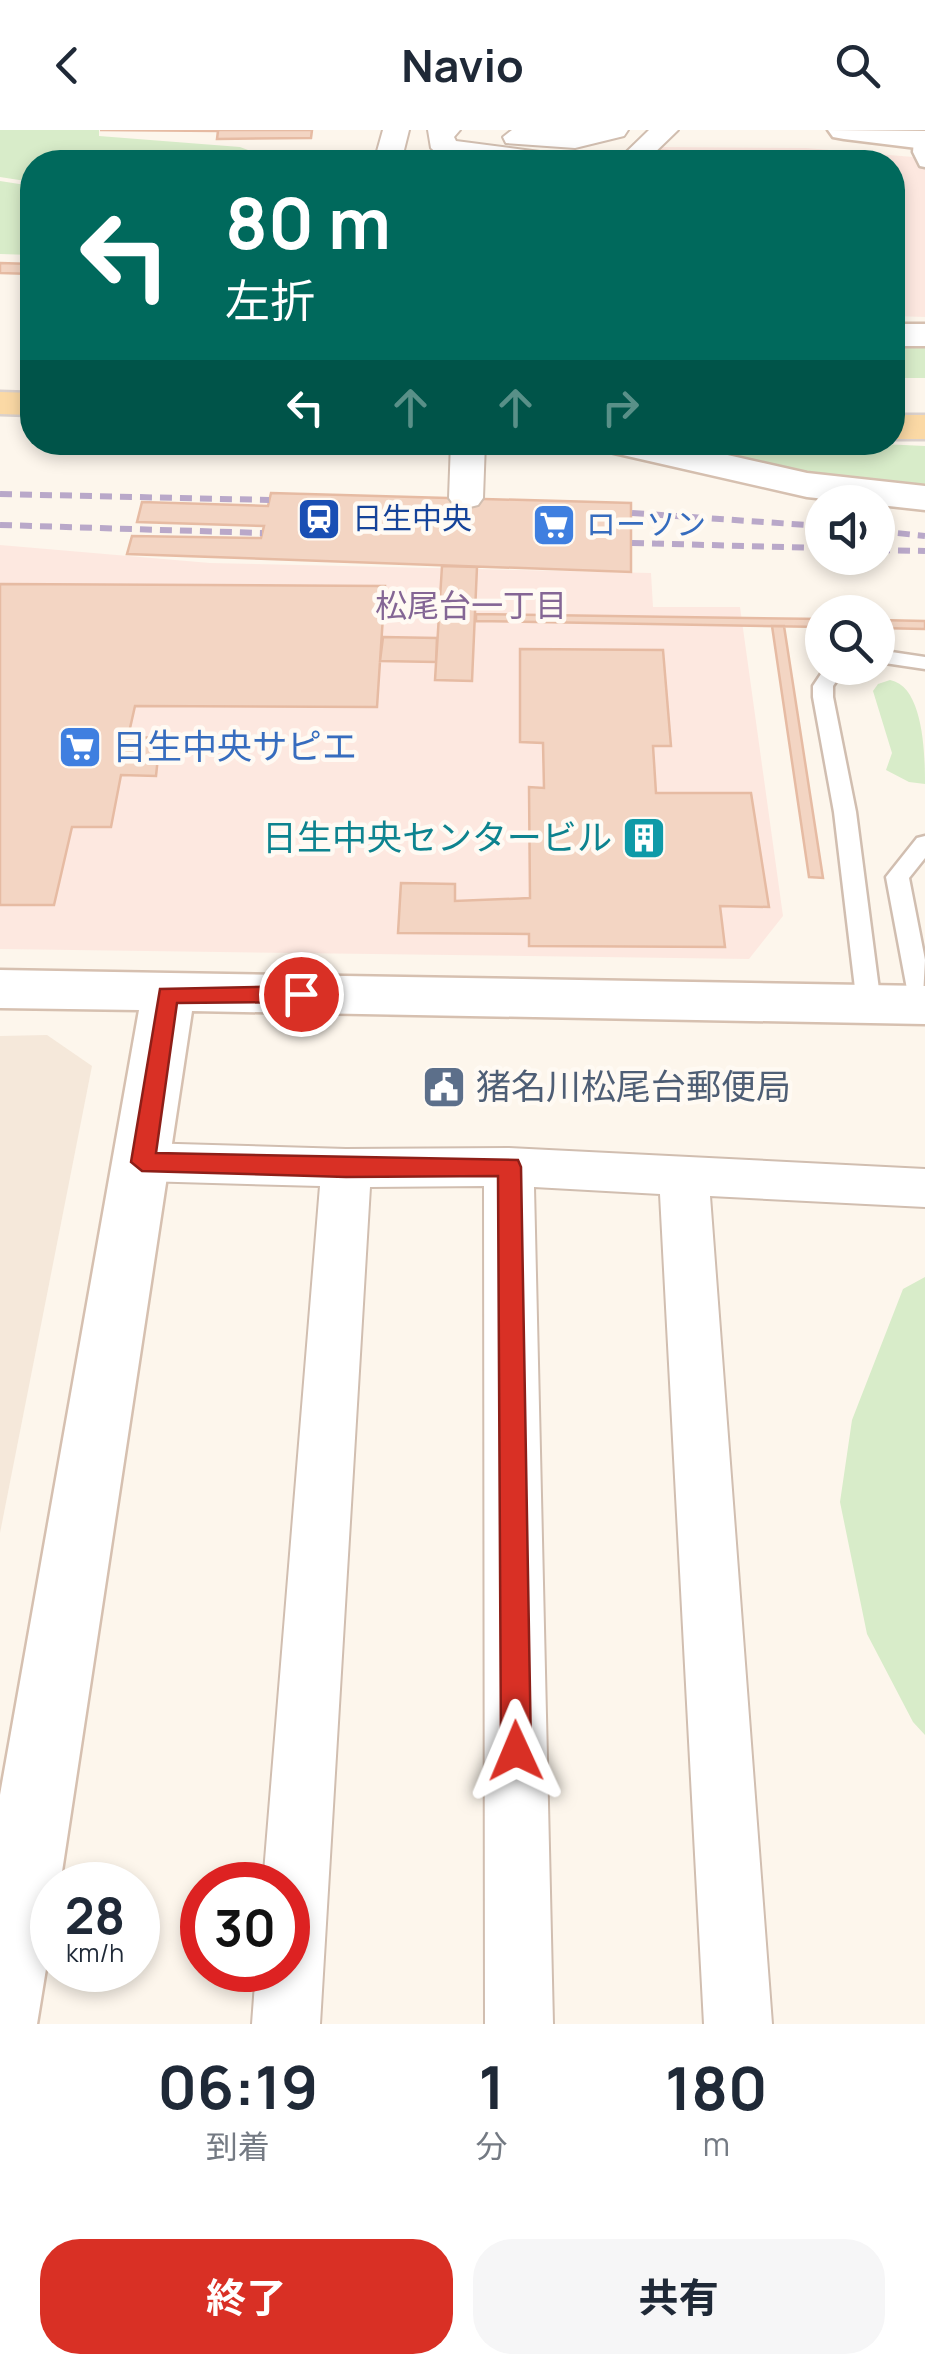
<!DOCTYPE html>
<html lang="ja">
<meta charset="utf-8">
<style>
:root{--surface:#fff;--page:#f6f6f7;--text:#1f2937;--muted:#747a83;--accent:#d93025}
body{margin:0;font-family:Manrope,"Noto Sans JP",sans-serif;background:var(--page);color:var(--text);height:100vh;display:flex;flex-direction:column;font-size:38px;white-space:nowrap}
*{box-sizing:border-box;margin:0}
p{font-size:32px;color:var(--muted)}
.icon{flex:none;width:55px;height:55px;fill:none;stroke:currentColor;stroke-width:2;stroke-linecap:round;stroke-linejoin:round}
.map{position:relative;height:1894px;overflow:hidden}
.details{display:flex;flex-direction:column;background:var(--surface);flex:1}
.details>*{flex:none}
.hud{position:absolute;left:20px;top:20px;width:885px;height:305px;border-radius:40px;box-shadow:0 5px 15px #0003;background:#00695c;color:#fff;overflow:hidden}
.buttons{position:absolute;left:805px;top:355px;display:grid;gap:20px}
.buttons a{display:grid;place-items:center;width:90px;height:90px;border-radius:50%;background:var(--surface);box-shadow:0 5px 15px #0003;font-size:50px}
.speed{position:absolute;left:30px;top:1732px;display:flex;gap:20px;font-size:50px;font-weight:700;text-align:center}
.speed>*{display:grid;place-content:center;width:130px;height:130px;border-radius:50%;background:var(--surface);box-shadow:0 5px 15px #0003;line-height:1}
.speed small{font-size:25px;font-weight:400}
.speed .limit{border:15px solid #d22;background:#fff;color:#111}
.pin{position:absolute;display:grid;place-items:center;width:85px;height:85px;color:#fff;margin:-42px;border:5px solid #fff;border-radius:50%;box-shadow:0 2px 10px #0007}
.me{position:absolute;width:110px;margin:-55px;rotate:359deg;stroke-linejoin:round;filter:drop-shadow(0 0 8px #0008)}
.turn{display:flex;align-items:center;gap:35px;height:210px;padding:0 40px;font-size:45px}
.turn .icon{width:130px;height:130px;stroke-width:2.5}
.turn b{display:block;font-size:70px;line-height:85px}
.lanes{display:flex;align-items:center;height:95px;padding:0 40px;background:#0003;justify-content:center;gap:50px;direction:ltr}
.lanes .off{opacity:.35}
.eta{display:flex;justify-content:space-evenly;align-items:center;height:170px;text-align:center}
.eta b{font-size:60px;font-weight:700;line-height:70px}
.action{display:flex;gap:20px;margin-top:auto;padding:20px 40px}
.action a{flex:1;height:115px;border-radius:40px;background:var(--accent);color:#fff;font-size:40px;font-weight:700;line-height:115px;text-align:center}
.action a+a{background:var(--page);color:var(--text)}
header{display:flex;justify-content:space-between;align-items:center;height:130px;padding:0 40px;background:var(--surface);font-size:45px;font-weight:700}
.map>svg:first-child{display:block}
</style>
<header><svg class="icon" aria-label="back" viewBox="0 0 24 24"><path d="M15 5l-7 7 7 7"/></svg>Navio<svg class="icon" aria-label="search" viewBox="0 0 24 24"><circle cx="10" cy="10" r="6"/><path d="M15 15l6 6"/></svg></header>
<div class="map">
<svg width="925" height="1894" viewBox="0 0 925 1894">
<rect width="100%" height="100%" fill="#fdf6ec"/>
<path fill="#f5e8da" d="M47,905L92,936L0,1403V906Z"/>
<path fill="#fde8e0" d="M662,17L806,18L925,28V187L893,186L892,32H643Z
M0,415L210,433L651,443L653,477H740L783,786L749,829L0,819Z"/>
<path fill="#d8ecc9" d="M0,0H99V6L240,17L280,32H32V52L0,47Z
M0,51L32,56V125L0,124Z
M892,212H925V248H893Z
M839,312L925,316V356L836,348L655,313Z
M890,550C924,556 925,626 925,654L909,652L886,640L892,623L873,561L878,554Z
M925,1147V1605L913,1592L867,1504L840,1372L852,1290L903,1159Z"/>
<path fill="#f3d5c3" stroke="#e6bba3" stroke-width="2.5" d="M100,0H312L311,8L217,9L218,1Z
M660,21L826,25V32H647Z
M0,133L32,134V144L0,143Z
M271,363L631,373V442L127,424L132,406L261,408L264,396L137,392L142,372L268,376Z
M442,436L477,437L472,551L435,550Z
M0,454L385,456L377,577L135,576L128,607L160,608L156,646L121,645L111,697H72L54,775H0Z
M476,484L822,489V497L476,491Z
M878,490L925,491V499L878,498Z
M772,496H784L823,748L809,747Z
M383,507L437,508L436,532L380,531Z
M520,519L663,520L671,616H653L656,663H751L769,777L720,776L725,817L529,816V804L398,803L401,753L455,754V771L530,768L529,657L544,658L543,613L520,612Z"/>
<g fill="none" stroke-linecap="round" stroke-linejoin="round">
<g stroke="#d1beb0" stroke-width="5">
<path id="lane" d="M921,6L925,7V37L920,36L913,22L914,10Z
M878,520L925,527V539L878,532Z
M825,538H845L833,556V567L856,682L881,875L869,884L857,875L834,682L813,567V556Z
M925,706V728L909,748L925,830L922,884L910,875L886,747L917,708Z"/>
</g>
<g stroke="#d1beb0" stroke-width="4">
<path id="street" d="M383,0H409L401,32H374Z
M428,0H460L454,7L456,11L555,24L569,32C542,34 449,38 431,18Z
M512,0H628L624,6L575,18L506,13L503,7Z
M649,0H678L645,32H616Z
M451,312H485L483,368L478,375L466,378L454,375L449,368Z
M143,1013L346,1019L509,1018L925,1039V1077L710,1066L772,1894H704L660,1064L534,1057L553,1894H485L484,1056L370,1057L320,1894H252L256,1840H288V1755H263L320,1056L143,1051L126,1045L118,1032L126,1019Z"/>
</g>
<g stroke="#d6c0b0" stroke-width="5">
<path id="secondary" d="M828,0L925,1V19L844,9L833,7Z
M892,194H925V216H892Z
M596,312H670L807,343L925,356V380L807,367L601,320Z
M0,840L925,856V894L192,881L60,1755H52V1802L37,1894H0V1665L139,880L0,878Z"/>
</g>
<g stroke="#dad1cd" stroke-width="5">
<path id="primary" d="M0,262L32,263V285L0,284Z
M892,285H925V309H892Z"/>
</g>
<use href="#lane" fill="#fff" fill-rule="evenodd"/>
<use href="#street" fill="#fff" fill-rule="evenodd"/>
<use href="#secondary" fill="#fff" fill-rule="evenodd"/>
<use href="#primary" fill="#fbd9a5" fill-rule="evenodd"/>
<path stroke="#b9a8c9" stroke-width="6" stroke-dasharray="12 8" stroke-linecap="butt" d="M0,364L269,370
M632,383L822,396
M0,395L262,403
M878,401L925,406
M632,413L822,418
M878,420L925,421"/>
</g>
<path fill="#d93025" stroke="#8d1f18" stroke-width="2.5" d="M301,856L312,864L301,872L177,873L156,1023L518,1030L521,1037L531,1621L527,1632L516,1636L505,1632L501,1621L498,1046L346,1047L142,1041L131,1032L160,859Z"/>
<defs>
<g id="station-square" transform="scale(2.25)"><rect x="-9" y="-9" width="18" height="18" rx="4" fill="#1a4fb4" stroke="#fffaf3"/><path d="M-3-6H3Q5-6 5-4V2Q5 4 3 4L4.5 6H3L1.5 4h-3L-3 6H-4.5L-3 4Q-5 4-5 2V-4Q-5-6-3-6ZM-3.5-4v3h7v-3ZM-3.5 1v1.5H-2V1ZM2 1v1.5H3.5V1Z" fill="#fff"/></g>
<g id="supermarket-square" transform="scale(2.25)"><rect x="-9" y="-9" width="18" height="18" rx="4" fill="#3f7fe0" stroke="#fffaf3"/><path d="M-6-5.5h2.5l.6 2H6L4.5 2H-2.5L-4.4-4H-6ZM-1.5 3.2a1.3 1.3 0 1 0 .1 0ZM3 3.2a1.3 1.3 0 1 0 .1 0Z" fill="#fff"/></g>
<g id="building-square" transform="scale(2.25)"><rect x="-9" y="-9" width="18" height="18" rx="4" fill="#0f9aa8" stroke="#fffaf3"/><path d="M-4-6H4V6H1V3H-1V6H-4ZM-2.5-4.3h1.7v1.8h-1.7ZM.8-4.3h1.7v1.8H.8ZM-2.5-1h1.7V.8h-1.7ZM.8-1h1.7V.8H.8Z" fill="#fff"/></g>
<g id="civic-square" transform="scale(2.25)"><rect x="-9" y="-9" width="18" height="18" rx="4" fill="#5c6f8a" stroke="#fffaf3"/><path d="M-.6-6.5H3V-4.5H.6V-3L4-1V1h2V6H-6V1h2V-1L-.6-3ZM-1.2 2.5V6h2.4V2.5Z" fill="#fff"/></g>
</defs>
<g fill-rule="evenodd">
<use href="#station-square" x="319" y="389"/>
<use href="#supermarket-square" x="554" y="395"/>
<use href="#supermarket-square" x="80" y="617"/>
<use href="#building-square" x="644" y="708"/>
<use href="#civic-square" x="444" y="957"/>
</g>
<g text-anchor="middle" stroke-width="9" stroke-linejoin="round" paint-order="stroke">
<g font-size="30" fill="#164399" stroke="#fffaf3" text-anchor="start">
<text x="352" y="399">日生中央</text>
</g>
<g font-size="30" fill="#366cbe" stroke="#fffaf3" text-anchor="start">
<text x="586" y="405">ローソン</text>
</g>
<g font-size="32" fill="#846695" stroke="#fffaf3">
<text x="471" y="487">松尾台一丁目</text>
</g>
<g font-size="35" fill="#366cbe" stroke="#fffaf3" text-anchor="start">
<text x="112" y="629">日生中央サピエ</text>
</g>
<g font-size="35" fill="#0d838f" stroke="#fffaf3" text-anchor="end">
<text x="612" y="720">日生中央センタービル</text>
</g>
<g font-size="35" fill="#4e5e75" stroke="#fffaf3" text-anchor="start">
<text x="476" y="969">猪名川松尾台郵便局</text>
</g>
</g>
</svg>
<div class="buttons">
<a><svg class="icon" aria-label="sound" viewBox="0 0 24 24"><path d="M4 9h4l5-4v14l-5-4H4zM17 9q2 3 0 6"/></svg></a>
<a><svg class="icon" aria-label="search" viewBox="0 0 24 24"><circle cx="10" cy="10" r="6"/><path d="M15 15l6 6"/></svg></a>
</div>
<div class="speed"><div>28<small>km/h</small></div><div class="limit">30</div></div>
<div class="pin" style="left:301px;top:864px;background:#d93025"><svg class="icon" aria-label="arrive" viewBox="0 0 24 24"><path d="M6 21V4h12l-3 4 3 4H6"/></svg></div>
<svg class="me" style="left:516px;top:1621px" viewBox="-20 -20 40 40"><path d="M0-17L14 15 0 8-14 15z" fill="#d93025" stroke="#fff" stroke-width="4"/></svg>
<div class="hud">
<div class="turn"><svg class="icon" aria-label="left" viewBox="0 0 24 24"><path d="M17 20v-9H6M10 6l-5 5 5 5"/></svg><div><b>80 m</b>左折</div></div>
<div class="lanes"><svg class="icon" aria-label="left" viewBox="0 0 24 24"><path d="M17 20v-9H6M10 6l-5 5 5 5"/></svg><svg class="icon off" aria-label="ahead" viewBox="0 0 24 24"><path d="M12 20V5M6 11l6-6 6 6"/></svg><svg class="icon off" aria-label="ahead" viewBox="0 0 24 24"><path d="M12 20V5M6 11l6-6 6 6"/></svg><svg class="icon off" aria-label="right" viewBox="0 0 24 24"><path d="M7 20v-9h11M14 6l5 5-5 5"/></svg></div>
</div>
</div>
<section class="details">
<div class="eta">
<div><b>06:19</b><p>到着</p></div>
<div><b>1</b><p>分</p></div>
<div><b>180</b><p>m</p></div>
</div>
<div class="action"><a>終了</a><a>共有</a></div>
</section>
